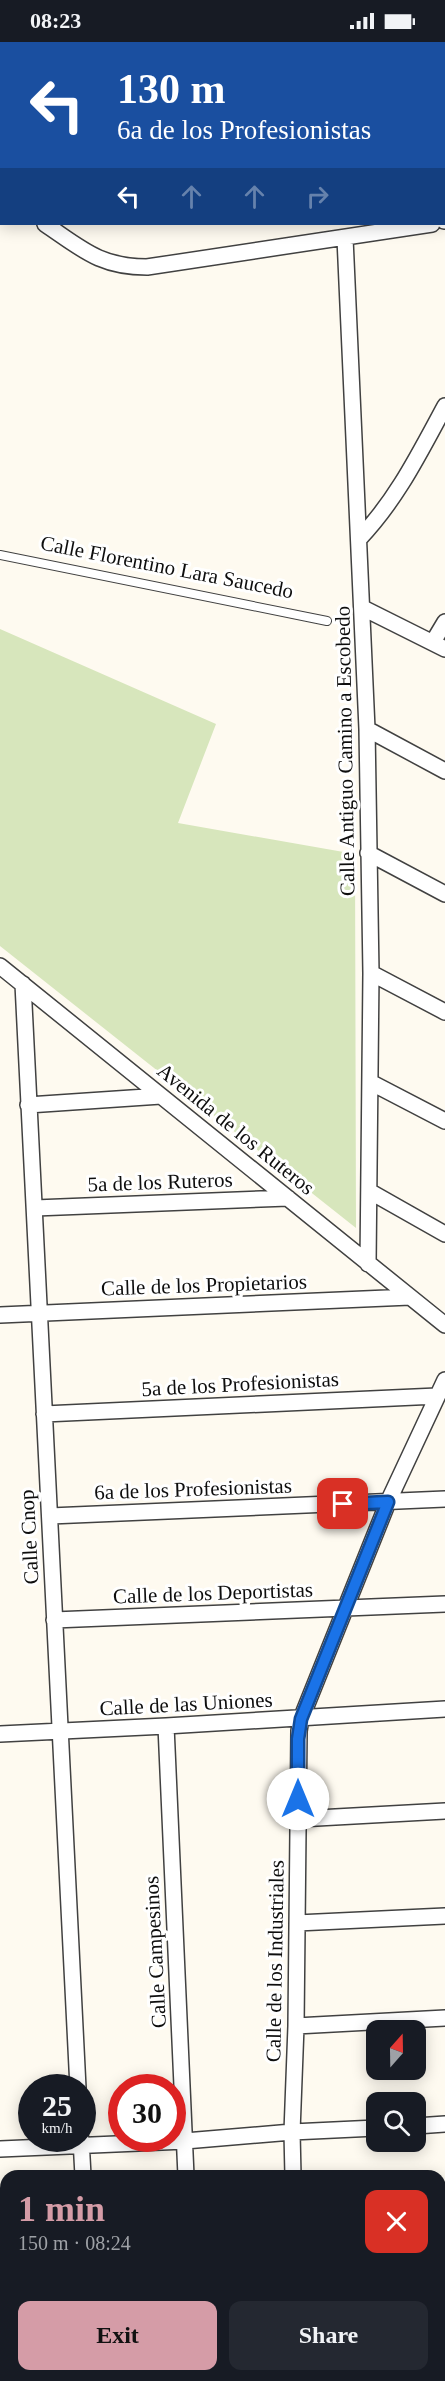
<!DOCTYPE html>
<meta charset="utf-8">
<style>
:root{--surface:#171b24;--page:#242831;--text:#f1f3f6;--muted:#9ea1a6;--accent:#d59ca7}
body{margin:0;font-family:"Times New Roman",serif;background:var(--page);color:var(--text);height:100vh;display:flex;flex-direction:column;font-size:22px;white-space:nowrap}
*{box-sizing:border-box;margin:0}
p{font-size:20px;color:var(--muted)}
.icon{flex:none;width:33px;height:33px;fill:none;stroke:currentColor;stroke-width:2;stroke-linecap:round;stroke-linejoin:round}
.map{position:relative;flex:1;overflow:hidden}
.details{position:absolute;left:0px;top:2128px;width:446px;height:212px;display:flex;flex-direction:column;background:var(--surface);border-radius:18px 18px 0 0;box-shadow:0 3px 15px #0003}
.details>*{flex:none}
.guide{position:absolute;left:0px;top:0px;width:446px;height:183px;box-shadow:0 3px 15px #0003;background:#1a4fa0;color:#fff;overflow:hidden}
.needle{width:39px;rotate:20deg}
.tools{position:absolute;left:366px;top:1978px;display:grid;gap:12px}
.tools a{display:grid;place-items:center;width:60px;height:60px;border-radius:12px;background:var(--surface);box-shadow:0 3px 15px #0003;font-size:30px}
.speed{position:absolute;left:18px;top:2032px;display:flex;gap:12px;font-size:30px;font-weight:700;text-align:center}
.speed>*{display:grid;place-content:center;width:78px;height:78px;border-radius:50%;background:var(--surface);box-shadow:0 3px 15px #0003;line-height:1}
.speed small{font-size:15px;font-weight:400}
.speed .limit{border:9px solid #d22;background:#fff;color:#111}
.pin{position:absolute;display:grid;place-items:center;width:51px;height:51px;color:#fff;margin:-26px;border-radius:12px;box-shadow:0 3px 9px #0006}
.me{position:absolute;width:66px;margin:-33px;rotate:0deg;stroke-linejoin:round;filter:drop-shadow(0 0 4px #0008)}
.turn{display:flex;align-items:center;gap:21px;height:126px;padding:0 18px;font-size:27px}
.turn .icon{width:78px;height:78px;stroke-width:2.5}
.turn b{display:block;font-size:42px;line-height:51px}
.lanes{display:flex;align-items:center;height:57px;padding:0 18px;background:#0003;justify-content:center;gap:30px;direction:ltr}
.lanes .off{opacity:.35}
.round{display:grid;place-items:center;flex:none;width:63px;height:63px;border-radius:12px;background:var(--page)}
.head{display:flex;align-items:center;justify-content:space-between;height:102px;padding:0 18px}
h1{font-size:36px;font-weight:700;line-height:45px;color:var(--accent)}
.primary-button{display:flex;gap:12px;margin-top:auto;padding:12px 18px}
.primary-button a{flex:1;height:69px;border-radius:12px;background:var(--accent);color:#111;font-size:24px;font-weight:700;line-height:69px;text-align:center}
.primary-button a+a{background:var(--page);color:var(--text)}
.status{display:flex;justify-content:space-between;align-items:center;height:42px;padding:0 30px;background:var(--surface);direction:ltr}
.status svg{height:16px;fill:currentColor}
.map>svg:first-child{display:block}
</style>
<div class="status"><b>08:23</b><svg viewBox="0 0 49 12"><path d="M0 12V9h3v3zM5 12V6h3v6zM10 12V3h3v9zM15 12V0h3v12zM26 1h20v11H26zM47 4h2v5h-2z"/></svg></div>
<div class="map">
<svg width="445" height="2339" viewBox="0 0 445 2339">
<rect width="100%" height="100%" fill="#fefaf0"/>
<path fill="#d7e6bc" d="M0,587L216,682L178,781L355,812L356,1186L0,904Z"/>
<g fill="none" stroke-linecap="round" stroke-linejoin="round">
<g stroke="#414141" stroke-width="10">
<path id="lane" d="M0,513L327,579"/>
</g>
<g stroke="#414141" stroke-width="18">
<path id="street" d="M32,2V0
M0,153L2,154
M444,179H445
M45,182C82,207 100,225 147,225L432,182
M345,196L367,687L371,931L368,1222
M359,497C397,457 419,412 445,364
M363,566L445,607
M433,600L445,580
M367,687L445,729
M368,811L445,852
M0,924L445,1283
M371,931L445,970
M23,942L78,2046
M370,1040L445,1079
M28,1063L161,1054
M369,1149L445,1192
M35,1166L288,1156
M0,1273L410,1255
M44,1372L437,1354
M50,1474L445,1457
M54,1578L445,1562
M166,1684L186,2134
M0,1692L166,1684L445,1667
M299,1777L445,1769
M297,1881L445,1874
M296,1984L445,1976
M416,2084L445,2082
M81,2097L83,2134
M0,2107L185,2099L292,2090L376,2086
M293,2134L292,2090L296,1984L299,1689L301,1677L388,1460L445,1338
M440,2190H445
M440,2295H445
M93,2334V2339
M196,2334L197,2339
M303,2334V2339"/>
</g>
<use href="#lane" stroke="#fff" stroke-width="8"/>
<use href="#street" stroke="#fff" stroke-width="15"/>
</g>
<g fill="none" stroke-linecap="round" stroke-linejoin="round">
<g stroke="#114b97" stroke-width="15">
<path id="route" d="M298,1757V1697L301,1677L388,1460L343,1462"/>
</g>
<use href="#route" stroke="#1a73e8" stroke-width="10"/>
</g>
<g text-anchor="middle" stroke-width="6" stroke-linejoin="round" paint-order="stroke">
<g font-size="21" fill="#0e0e0e" stroke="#fff">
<text transform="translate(167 525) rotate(11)" y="7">Calle Florentino Lara Saucedo</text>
<text transform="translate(345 709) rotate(-91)" y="7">Calle Antiguo Camino a Escobedo</text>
<text transform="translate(236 1087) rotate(39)" y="7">Avenida de los Ruteros</text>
<text transform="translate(160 1140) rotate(-2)" y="7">5a de los Ruteros</text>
<text transform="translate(204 1243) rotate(-2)" y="7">Calle de los Propietarios</text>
<text transform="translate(240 1342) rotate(-3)" y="7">5a de los Profesionistas</text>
<text transform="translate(193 1447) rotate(-2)" y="7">6a de los Profesionistas</text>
<text transform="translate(29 1495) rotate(-93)" y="7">Calle Cnop</text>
<text transform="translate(213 1551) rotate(-2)" y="7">Calle de los Deportistas</text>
<text transform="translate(186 1662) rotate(-3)" y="7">Calle de las Uniones</text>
<text transform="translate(155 1910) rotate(-93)" y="7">Calle Campesinos</text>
<text transform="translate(275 1919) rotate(-89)" y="7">Calle de los Industriales</text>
</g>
</g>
</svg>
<div class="tools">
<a><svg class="needle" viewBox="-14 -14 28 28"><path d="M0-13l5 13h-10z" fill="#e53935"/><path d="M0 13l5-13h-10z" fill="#9ea1a6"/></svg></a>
<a><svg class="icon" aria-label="search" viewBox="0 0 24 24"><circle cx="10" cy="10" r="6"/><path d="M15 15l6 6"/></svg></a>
</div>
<div class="speed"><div>25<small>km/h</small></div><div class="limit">30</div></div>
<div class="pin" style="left:343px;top:1462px;background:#d93025"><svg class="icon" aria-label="arrive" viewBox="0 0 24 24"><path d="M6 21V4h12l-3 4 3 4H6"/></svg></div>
<svg class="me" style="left:298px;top:1757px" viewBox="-20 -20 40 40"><circle r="19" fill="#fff"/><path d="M0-13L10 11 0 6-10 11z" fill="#1a73e8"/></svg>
<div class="guide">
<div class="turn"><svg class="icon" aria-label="left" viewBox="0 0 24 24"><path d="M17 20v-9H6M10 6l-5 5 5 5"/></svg><div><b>130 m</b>6a de los Profesionistas</div></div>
<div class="lanes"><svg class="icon" aria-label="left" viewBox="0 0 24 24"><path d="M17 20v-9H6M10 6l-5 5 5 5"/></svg><svg class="icon off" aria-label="ahead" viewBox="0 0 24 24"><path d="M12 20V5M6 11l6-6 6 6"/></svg><svg class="icon off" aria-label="ahead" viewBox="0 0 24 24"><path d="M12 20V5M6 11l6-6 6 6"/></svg><svg class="icon off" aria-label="right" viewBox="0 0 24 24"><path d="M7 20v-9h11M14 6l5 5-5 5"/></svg></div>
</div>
<section class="details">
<div class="head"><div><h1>1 min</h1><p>150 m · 08:24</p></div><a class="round" style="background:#d93025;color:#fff"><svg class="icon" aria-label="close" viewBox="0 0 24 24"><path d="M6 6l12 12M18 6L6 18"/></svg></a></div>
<div class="primary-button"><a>Exit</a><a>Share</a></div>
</section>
</div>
